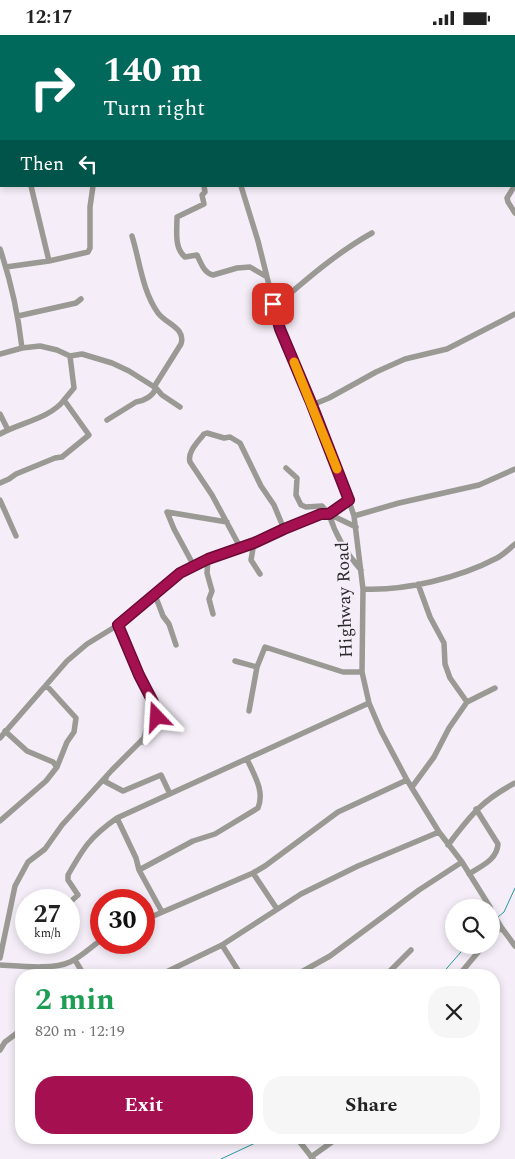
<!DOCTYPE html>
<meta charset="utf-8">
<style>
:root{--surface:#fff;--page:#f6f6f6;--text:#222;--muted:#767676;--accent:#a41050}
body{margin:0;font-family:Spectral,serif;background:var(--page);color:var(--text);height:100vh;display:flex;flex-direction:column;font-size:19px;white-space:nowrap}
*{box-sizing:border-box;margin:0}
p{font-size:16px;color:var(--muted)}
.icon{flex:none;width:28px;height:28px;fill:none;stroke:currentColor;stroke-width:2;stroke-linecap:round;stroke-linejoin:round}
.map{position:relative;flex:1;overflow:hidden}
.drawer{position:absolute;left:15px;top:934px;width:485px;height:175px;display:flex;flex-direction:column;background:var(--surface);border-radius:20px;box-shadow:0 2px 8px #0003}
.drawer>*{flex:none}
.guide{position:absolute;left:0px;top:0px;width:515px;height:152px;box-shadow:0 2px 8px #0003;background:#00695c;color:#fff;overflow:hidden}
.tools{position:absolute;left:445px;top:864px;display:grid;gap:10px}
.tools a{display:grid;place-items:center;width:55px;height:55px;border-radius:50%;background:var(--surface);box-shadow:0 2px 8px #0003;font-size:25px}
.speed{position:absolute;left:15px;top:854px;display:flex;gap:10px;font-size:25px;font-weight:700;text-align:center}
.speed>*{display:grid;place-content:center;width:65px;height:65px;border-radius:50%;background:var(--surface);box-shadow:0 2px 8px #0003;line-height:1}
.speed small{font-size:12px;font-weight:400}
.speed .limit{border:8px solid #d22;background:#fff;color:#111}
.pin{position:absolute;display:grid;place-items:center;width:42px;height:42px;color:#fff;margin:-21px;border-radius:10px;box-shadow:0 2px 8px #0006}
.me{position:absolute;width:55px;margin:-28px;rotate:340deg;stroke-linejoin:round;filter:drop-shadow(0 0 4px #0008)}
.turn{display:flex;align-items:center;gap:18px;height:105px;padding:0 20px;font-size:22px}
.turn .icon{width:65px;height:65px;stroke-width:2.5}
.turn b{display:block;font-size:35px;line-height:42px}
.then{display:flex;align-items:center;height:48px;padding:0 20px;background:#0003;gap:10px;font-size:19px}
.round{display:grid;place-items:center;flex:none;width:52px;height:52px;border-radius:20px;background:var(--page)}
.overview{display:flex;align-items:center;justify-content:space-between;height:85px;padding:0 20px}
h1{font-size:30px;font-weight:700;line-height:38px;color:#1e9e55}
.action{display:flex;gap:10px;margin-top:auto;padding:10px 20px}
.action a{flex:1;height:58px;border-radius:20px;background:var(--accent);color:#fff;font-size:20px;font-weight:700;line-height:58px;text-align:center}
.action a+a{background:var(--page);color:var(--text)}
.status{display:flex;justify-content:space-between;align-items:center;height:35px;padding:0 25px;background:var(--surface);direction:ltr}
.status svg{height:14px;fill:currentColor}
.map>svg:first-child{display:block}
</style>
<div class="status"><b>12:17</b><svg viewBox="0 0 49 12"><path d="M0 12V9h3v3zM5 12V6h3v6zM10 12V3h3v9zM15 12V0h3v12zM26 1h20v11H26zM47 4h2v5h-2z"/></svg></div>
<div class="map">
<svg width="515" height="1124" viewBox="0 0 515 1124">
<rect width="100%" height="100%" fill="#f5eef8"/>
<g fill="none" stroke-linecap="round" stroke-linejoin="round">
<path stroke="#28989f" stroke-width="1" d="M498,882L504,877L515,853
M441,940L467,910
M221,1124L268,1102"/>
<path stroke="#9a9994" stroke-width="5.5" d="M159,0L160,1
M61,1V0
M103,1L104,0
M403,1L404,0
M0,35L1,36
M0,113H1
M515,150L507,163L508,167L515,178
M31,151L49,226
M204,151L205,157L202,160L204,169L177,182C177,196 174,213 185,222L197,220C201,228 204,238 213,240L237,233L250,232L267,242
M241,151L258,206L280,294L312,370L343,448L354,481L363,554L362,637L369,668L381,696L407,745L439,797L462,827L490,872
M132,201C140,227 142,255 158,278C166,289 186,293 181,309L154,352
M0,214C11,246 18,279 22,313
M6,232L49,226L88,217L90,213V172L93,151
M273,269L279,268C308,243 338,217 372,198
M18,281L76,268L81,264
M0,319L22,313L40,311L57,315L70,321L82,319L112,328L129,336L156,353L162,360L180,372
M312,370L329,363L376,337L405,324L447,314L515,279
M0,379L8,395
M107,385L136,367C144,366 153,361 156,353
M0,399C19,388 51,383 64,365
M286,433L297,443L296,460L301,470L306,472L322,471L329,479L356,492
M0,448L9,444L16,439L55,423L62,422L89,400L64,365L74,353L70,321
M0,465L16,501
M329,479C335,499 347,519 361,535
M354,481L399,468L479,450L515,434
M254,508L251,525L260,539
M240,512L212,460L190,427C187,417 198,407 204,399L207,398L224,403L230,402L240,408L261,451L274,470L284,494
M208,524L207,538L212,556L209,564L213,579
M194,531L174,494L167,477L227,487
M418,549L430,582L444,608L445,629L450,643L467,667
M363,554C405,556 459,543 497,523C503,520 509,514 515,509
M155,560L163,581L169,589L176,610
M118,590L139,640L153,667L157,682L146,695L143,707
M235,626L257,632
M249,676L257,632L265,612L343,637H362
M5,696L27,716L53,727L57,732
M0,703L67,626L87,609L118,590L180,538L208,524L254,508L284,494L321,479H329L349,465
M106,743L104,746L123,756L161,740L170,759
M412,752L434,722L449,693L467,667L495,653
M117,783L136,823L139,835L162,877
M0,786L46,746L57,732L67,707L74,697L76,683L46,650
M448,810C471,780 481,766 515,748
M139,835L193,806L215,799L258,773C265,756 254,740 247,724
M253,838L277,874
M469,839C481,831 497,825 498,809L476,774
M69,868L78,860L68,845V840C84,812 90,802 117,783L369,668
M491,875L501,892L515,911
M144,885L253,838L265,831L338,777L407,745
M491,903L501,892
M222,910L241,940
M0,923L15,851L28,827L45,814L62,790L112,735L144,703
M75,925L84,940
M0,930C18,931 54,935 70,927C81,922 91,912 101,905
M160,940L222,910L301,859L358,831L439,797
M296,940L330,921L419,855L462,827
M386,940L411,915
M459,940L484,910
M0,1015L5,1007L21,995
M296,1102L313,1124
M311,1122L339,1102"/>
</g>
<g fill="none" stroke-linecap="round" stroke-linejoin="round">
<g stroke="#6b0a34" stroke-width="12">
<path id="route" d="M157,682L153,667L139,640L118,590L180,538L208,524L254,508L284,494L321,479H329L349,465L312,370L280,294L273,269"/>
</g>
<use href="#route" stroke="#a41050" stroke-width="9"/>
<path stroke="#f59e0b" stroke-width="9" d="M294,327L337,434"/>
</g>
<g text-anchor="middle" stroke-width="4.5" stroke-linejoin="round" paint-order="stroke">
<g font-size="18" fill="#2c292d" stroke="#f5eef8">
<text transform="translate(344 565) rotate(-92)" y="6">Highway Road</text>
</g>
</g>
</svg>
<div class="tools">
<a><svg class="icon" aria-label="search" viewBox="0 0 24 24"><circle cx="10" cy="10" r="6"/><path d="M15 15l6 6"/></svg></a>
</div>
<div class="speed"><div>27<small>km/h</small></div><div class="limit">30</div></div>
<div class="pin" style="left:273px;top:269px;background:#d93025"><svg class="icon" aria-label="arrive" viewBox="0 0 24 24"><path d="M6 21V4h12l-3 4 3 4H6"/></svg></div>
<svg class="me" style="left:157px;top:682px" viewBox="-20 -20 40 40"><path d="M0-17L14 15 0 8-14 15z" fill="#a41050" stroke="#fff" stroke-width="4"/></svg>
<div class="guide">
<div class="turn"><svg class="icon" aria-label="right" viewBox="0 0 24 24"><path d="M7 20v-9h11M14 6l5 5-5 5"/></svg><div><b>140 m</b>Turn right</div></div>
<div class="then">Then<svg class="icon" aria-label="left" viewBox="0 0 24 24"><path d="M17 20v-9H6M10 6l-5 5 5 5"/></svg></div>
</div>
<section class="drawer">
<div class="overview"><div><h1>2 min</h1><p>820 m · 12:19</p></div><a class="round"><svg class="icon" aria-label="close" viewBox="0 0 24 24"><path d="M6 6l12 12M18 6L6 18"/></svg></a></div>
<div class="action"><a>Exit</a><a>Share</a></div>
</section>
</div>
